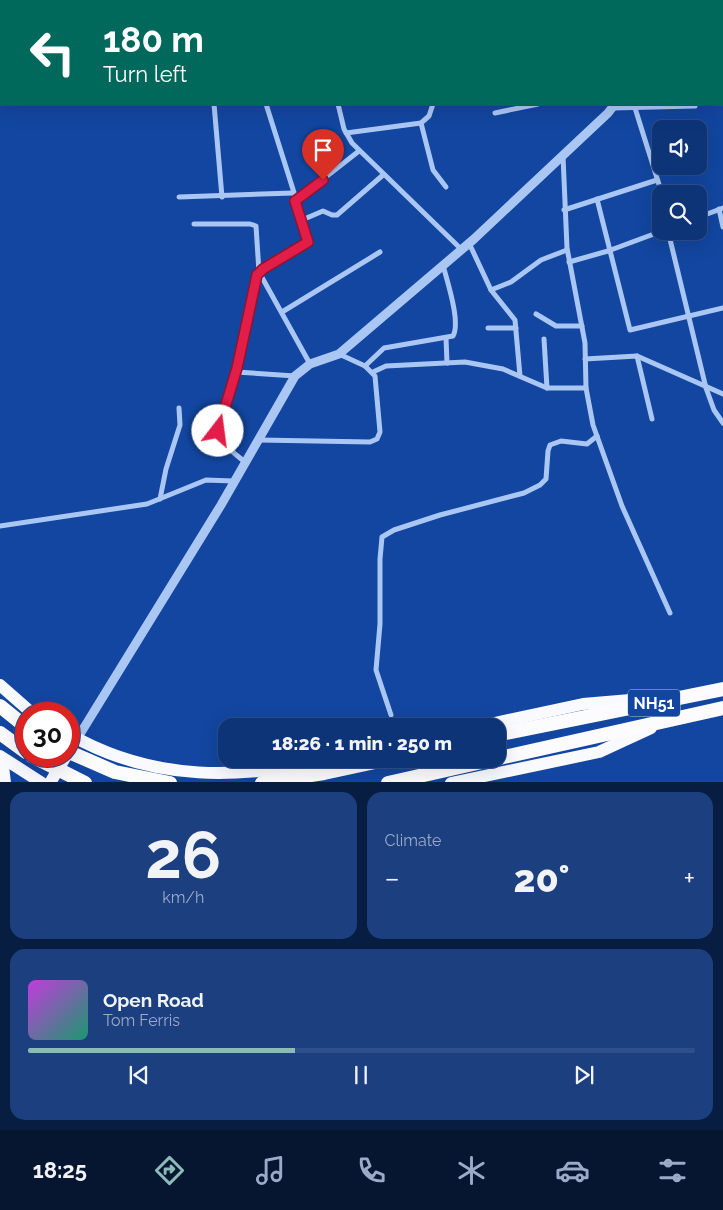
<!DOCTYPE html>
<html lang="en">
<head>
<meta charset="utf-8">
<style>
  :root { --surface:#0e3478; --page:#1c3f80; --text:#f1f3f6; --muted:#9baac6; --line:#2e4f8a; --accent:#8bbbb9 }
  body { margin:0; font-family:Raleway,sans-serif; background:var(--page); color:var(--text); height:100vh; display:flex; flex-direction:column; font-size:19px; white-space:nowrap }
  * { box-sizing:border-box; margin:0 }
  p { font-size:16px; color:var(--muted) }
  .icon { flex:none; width:28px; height:28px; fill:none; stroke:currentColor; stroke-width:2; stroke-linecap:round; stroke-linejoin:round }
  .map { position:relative; height:782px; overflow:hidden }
  .details { display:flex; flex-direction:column; gap:10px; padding:10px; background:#081d42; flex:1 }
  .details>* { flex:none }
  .top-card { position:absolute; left:0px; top:0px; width:724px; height:105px; box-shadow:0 5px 20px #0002,0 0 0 1px var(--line); background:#00695c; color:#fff; overflow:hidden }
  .buttons { position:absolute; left:652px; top:120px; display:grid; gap:10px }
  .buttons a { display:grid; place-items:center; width:55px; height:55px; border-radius:10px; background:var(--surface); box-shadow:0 5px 20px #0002,0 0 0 1px var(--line); font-size:25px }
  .speed { position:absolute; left:15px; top:702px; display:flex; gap:10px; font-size:25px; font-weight:700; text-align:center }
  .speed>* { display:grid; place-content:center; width:65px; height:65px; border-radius:50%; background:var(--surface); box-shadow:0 5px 20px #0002,0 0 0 1px var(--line); line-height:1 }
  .speed .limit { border:8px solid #d22; background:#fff; color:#111 }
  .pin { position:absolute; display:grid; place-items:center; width:42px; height:42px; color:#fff; margin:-51px -21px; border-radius:50% 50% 50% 0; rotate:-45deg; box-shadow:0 0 5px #0007 }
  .pin .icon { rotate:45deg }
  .me { position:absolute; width:55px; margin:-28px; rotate:15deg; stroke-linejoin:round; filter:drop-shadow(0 0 4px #0008) }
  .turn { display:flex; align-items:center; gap:18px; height:105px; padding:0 20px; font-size:22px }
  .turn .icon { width:65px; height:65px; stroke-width:2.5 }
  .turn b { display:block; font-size:35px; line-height:42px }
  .big { font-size:38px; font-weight:800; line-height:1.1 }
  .details .card { flex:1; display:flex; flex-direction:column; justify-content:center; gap:8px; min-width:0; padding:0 18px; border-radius:15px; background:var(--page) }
  .details .dial { align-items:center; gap:0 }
  .dial b { font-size:65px; line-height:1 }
  .song { display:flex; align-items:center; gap:15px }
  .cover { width:60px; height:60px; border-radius:8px; background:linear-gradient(135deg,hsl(290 70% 55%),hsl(160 70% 35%)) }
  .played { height:5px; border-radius:2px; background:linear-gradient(90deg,var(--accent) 40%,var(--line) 40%) }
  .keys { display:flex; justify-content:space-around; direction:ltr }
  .heat { display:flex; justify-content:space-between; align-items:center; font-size:28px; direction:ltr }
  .details .tiles { flex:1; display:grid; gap:10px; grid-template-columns:1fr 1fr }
  .card:last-child { grid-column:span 2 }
  .trip { position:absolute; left:218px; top:718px; width:288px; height:50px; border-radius:15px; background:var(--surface); box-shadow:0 5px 20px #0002,0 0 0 1px var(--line); font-weight:800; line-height:50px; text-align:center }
  .menu { display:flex; height:80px; justify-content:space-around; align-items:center; background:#061530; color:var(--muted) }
  .menu .icon { width:35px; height:35px }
  .menu .on { color:var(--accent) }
  .menu b { font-size:22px; color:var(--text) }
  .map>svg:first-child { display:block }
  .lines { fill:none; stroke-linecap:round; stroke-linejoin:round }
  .minor { stroke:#aac7f4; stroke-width:5 }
  .tertiary { stroke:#aac7f4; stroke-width:9 }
  .primary { stroke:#f8faff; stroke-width:12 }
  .trunk { stroke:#fcfcff; stroke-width:14 }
  .trunk-bridge { stroke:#fcfcff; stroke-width:14 }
  .route-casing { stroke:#92132f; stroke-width:12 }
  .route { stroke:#e11d48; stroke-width:9 }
  .labels { text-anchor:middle; stroke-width:5; stroke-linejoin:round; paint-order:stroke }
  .shield { fill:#1246a0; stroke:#b8c8e2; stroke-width:1 }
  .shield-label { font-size:16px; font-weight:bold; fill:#fff }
</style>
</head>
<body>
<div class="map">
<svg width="723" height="783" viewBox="0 0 723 783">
  <rect width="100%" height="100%" fill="#1246a0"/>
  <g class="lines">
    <g class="minor">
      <path d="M204 0V1"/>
      <path d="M252 0 259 1"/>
      <path d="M321 0V1"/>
      <path d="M439 0V1"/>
      <path d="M550 1V0"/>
      <path d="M585 1V0"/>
      <path d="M722 9H723"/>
      <path d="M214 104 222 197"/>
      <path d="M338 104 344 129 352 143 461 249"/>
      <path d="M613 108 695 106"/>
      <path d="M635 108 662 194"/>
      <path d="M495 113 538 104"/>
      <path d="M421 123 433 170 446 187"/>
      <path d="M346 133 421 123 429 116 433 104"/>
      <path d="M563 156 567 248 585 343 586 388 593 425 622 506 670 613"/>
      <path d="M179 197 293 193"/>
      <path d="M597 199 630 330 723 308"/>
      <path d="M295 201 359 151"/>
      <path d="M719 209 723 227"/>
      <path d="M564 210 657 180"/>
      <path d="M699 217 723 208"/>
      <path d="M302 220 323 211 332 215H337L383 175"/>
      <path d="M194 224H250L256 226 259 272 310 364"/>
      <path d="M668 231 706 388 714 410 723 423"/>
      <path d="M469 243 491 290 511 282 541 260 567 250"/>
      <path d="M569 262 608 251 662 231"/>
      <path d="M491 290 515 320 520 376"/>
      <path d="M282 312 380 252"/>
      <path d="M536 314 556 326H582"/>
      <path d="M488 328H516"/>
      <path d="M446 338 447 363"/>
      <path d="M544 339 547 388"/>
      <path d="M637 356 652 419"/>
      <path d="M585 359 637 356 723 394"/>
      <path d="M365 366 384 348 453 336C461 322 447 281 443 265"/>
      <path d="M236 372 295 376"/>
      <path d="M373 372 386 366 465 362 503 369 547 388H586"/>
      <path d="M259 440 370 442 377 439 380 432 375 376 365 366 339 354"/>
      <path d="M245 462C233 452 217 442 218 425L237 368 256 279 259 272 306 244 309 240 266 104"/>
      <path d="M160 499 166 469 180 425 179 408"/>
      <path d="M0 526 147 504 206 480 233 481"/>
      <path d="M391 715 376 670 380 624V559L382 537 394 530 440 515 524 493 540 485 546 479 548 451 550 445 561 441 587 444 597 436"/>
    </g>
    <g class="tertiary">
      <path d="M668 1 669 0"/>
      <path d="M77 739 221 505 295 376 310 364 339 354 474 239 608 113 615 104"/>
    </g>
    <g class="primary">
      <path d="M706 0 707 1"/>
      <path d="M722 17H723"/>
      <path d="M0 685 33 714"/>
      <path d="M481 726 583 704 654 698"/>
      <path d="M69 734C154 783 241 779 333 759"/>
      <path d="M0 756 42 783"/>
      <path d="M2 758 5 783"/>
      <path d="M50 783 66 756"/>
      <path d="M451 783 599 752 651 728"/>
    </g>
    <g class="trunk">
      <path d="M0 706 26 727"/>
      <path d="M0 733 26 752"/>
      <path d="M496 735 723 689"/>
      <path d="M262 783 324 773 389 759"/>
      <path d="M388 783 723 708"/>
    </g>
    <g class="trunk-bridge">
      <path d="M69 752 115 772 170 783"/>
      <path d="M32 756 85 783"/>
    </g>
  </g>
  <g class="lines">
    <defs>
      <path id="route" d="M218 431 237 368 257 275 263 269 308 242 295 201 323 180"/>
    </defs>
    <use href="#route" class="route-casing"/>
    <use href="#route" class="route"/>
  </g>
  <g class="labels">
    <rect class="shield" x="628" y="689.5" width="52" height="27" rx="4"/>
    <g class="shield-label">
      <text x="654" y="709">NH51</text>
    </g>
  </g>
</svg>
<div class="buttons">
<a><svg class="icon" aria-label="sound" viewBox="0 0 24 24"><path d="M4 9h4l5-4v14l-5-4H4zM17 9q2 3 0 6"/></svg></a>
<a><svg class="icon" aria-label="search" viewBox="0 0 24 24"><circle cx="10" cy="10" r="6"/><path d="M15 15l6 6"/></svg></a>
</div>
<div class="speed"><div class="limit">30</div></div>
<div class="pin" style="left:323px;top:180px;background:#d93025"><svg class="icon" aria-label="arrive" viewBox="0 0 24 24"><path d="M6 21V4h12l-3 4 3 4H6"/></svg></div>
<svg class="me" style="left:218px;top:431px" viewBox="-20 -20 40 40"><circle r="19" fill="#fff"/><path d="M0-13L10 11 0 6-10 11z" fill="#e11d48"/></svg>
<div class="trip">18:26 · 1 min · 250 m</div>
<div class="top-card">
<div class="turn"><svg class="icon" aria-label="left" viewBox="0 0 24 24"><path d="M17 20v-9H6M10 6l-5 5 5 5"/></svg><div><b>180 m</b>Turn left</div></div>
</div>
</div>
<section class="details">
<div class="tiles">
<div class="card dial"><b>26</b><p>km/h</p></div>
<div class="card"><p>Climate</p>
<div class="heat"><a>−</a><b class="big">20°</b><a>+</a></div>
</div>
<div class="card">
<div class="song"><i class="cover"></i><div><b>Open Road</b><p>Tom Ferris</p></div></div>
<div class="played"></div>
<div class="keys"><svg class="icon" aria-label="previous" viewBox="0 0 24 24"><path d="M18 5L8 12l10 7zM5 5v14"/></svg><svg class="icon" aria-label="pause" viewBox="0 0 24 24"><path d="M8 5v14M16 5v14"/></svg><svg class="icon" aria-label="next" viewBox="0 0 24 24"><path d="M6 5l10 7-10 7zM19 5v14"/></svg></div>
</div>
</div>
</section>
<nav class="menu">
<b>18:25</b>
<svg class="icon on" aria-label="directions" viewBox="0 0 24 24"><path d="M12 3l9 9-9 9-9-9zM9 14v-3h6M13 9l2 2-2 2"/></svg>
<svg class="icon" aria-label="music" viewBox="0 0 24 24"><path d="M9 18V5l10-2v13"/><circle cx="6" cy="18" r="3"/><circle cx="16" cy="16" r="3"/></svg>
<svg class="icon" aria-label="phone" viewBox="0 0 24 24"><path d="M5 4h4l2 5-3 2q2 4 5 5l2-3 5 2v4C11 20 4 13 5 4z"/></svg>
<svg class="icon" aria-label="climate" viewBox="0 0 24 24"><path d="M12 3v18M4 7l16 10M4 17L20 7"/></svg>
<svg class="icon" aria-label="car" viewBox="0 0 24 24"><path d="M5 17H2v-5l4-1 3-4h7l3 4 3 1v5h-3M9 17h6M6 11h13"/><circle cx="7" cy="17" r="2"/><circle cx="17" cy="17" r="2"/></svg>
<svg class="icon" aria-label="filters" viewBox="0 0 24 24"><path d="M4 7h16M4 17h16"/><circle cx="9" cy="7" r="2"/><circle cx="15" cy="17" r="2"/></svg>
</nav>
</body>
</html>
